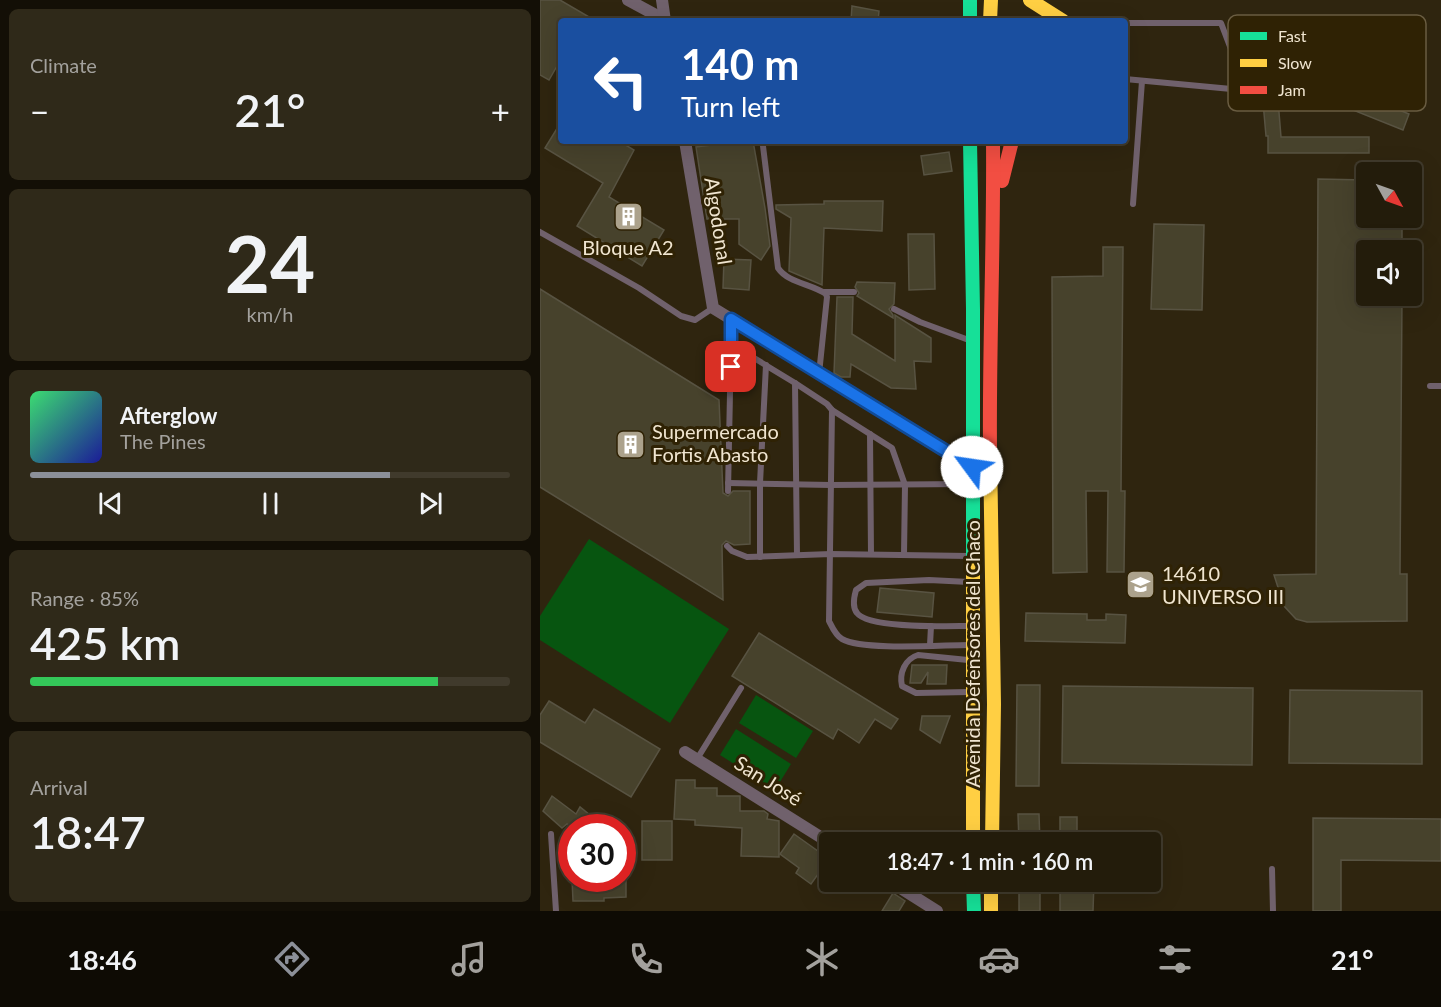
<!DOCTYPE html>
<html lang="en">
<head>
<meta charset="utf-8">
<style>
  :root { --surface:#231c0b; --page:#2f2919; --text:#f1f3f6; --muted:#a3a19d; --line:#403a2c; --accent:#8c9099 }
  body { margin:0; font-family:Lato,sans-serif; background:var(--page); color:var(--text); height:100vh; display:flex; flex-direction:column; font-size:22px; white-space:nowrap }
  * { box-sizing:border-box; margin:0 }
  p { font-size:20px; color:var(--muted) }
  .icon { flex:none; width:33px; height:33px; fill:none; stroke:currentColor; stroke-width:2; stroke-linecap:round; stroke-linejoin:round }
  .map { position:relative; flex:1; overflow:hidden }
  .panel { display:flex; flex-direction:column; gap:9px; padding:9px; background:#130f06; width:540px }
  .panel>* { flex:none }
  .guide { position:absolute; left:18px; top:18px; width:570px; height:126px; border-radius:6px; box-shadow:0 6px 24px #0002,0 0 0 2px var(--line); background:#1a4fa0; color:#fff; overflow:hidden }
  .needle { width:39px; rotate:130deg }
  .controls { position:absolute; left:816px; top:162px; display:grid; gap:12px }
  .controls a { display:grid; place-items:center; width:66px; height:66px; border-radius:6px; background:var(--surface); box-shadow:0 6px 24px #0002,0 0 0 2px var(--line); font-size:30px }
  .speed { position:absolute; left:18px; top:814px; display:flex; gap:12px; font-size:30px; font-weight:700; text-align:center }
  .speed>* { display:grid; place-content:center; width:78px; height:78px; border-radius:50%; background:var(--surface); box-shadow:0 6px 24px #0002,0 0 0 2px var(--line); line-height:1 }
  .speed .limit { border:9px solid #d22; background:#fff; color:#111 }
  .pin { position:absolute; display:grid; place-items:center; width:51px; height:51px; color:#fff; margin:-26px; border-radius:12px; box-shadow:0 3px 9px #0006 }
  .me { position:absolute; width:66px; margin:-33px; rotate:301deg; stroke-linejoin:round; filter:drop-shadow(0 0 4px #0008) }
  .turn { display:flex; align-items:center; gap:21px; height:126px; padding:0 24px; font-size:27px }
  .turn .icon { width:78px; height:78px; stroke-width:2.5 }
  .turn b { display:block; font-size:42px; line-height:51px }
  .big { font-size:45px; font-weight:600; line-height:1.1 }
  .panel .card { flex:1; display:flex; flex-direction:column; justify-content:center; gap:9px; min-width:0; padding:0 21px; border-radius:9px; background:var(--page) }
  .panel .dial { align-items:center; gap:0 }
  .dial b { font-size:78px; line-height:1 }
  .song { display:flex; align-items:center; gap:18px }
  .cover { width:72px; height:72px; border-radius:9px; background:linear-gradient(135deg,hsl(140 70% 55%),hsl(240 70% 35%)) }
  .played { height:6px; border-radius:3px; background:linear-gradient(90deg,var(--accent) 75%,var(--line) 75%) }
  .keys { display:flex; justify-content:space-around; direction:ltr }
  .heat { display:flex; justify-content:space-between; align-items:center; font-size:33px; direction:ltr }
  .charge { height:9px; border-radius:4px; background:linear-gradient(90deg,#34c759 85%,var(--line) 0) }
  .trip { position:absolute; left:279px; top:832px; width:342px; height:60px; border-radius:6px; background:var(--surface); box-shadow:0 6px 24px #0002,0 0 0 2px var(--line); font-weight:600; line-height:60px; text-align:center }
  .menu { display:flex; height:96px; justify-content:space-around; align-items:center; background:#0e0b04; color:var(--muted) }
  .menu .icon { width:42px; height:42px }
  .menu .on { color:var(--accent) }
  .menu b { font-size:27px; color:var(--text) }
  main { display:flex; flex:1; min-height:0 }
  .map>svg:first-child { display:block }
  .green { fill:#075510 }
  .building { fill:#47422c; stroke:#585342; stroke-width:1.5 }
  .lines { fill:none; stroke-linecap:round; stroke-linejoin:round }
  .lane { stroke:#70616c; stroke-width:6 }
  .street { stroke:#70616c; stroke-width:12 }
  .fast { stroke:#16e098; stroke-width:14 }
  .slow { stroke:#ffcf43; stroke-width:14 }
  .jam { stroke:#f24e42; stroke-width:14 }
  .route-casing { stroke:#114b97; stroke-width:15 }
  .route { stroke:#1a73e8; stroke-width:10 }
  .labels { text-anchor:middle; stroke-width:6; stroke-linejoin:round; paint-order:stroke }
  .street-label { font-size:20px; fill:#f0e5d0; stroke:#2f2204 }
  .poi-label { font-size:20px; fill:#f0e5d0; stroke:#2f2204; text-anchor:start }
  .key { fill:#2f2204; stroke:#695c41; stroke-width:1.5 }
  .key-label { font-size:16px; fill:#f0e5d0 }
</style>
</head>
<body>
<main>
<section class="panel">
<div class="card"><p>Climate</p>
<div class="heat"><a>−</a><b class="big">21°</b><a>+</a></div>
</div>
<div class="card dial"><b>24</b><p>km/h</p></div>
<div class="card">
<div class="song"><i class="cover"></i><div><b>Afterglow</b><p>The Pines</p></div></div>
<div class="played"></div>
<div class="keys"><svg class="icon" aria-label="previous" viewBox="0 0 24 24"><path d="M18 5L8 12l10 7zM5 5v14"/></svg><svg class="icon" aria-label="pause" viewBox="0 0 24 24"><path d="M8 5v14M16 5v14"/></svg><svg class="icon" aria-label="next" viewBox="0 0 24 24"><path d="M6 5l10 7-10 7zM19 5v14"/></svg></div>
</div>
<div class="card"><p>Range · 85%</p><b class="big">425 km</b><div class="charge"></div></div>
<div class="card"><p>Arrival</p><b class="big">18:47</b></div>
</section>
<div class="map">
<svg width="901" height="911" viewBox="0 0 901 911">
  <rect width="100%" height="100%" fill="#2f250f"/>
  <g class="green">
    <path d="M49 539 189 629 130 723 0 640V616Z"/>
    <path d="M216 695 273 731 256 758 199 723Z"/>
    <path d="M196 729 251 764 235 790 180 755Z"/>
  </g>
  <g class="building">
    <path d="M0 0H20L56 21H21V59L9 80 0 75Z"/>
    <path d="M312 6 339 11 338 21H311Z"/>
    <path d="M724 55 869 114 863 130 718 72Z"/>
    <path d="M738 100 741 137H829V153H728V136H726L723 102Z"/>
    <path d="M21 122V141H79L94 150 69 197 124 230 102 266 37 226 63 183 5 148Z"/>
    <path d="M203 141H213L225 208 230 246 221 260 199 244V219H167L156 147Z"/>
    <path d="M409 152 412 171 384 175 381 156Z"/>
    <path d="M778 179 826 180V218H862V250H826V296H862L860 574H867V621L767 622 756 619 744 606 734 575 776 574Z"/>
    <path d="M284 201H343L342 231 284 228 282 285 249 271 251 218 236 209V205L284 204Z"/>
    <path d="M614 224 664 225 662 310 611 309Z"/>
    <path d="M368 234H394L395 289 369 290Z"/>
    <path d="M563 247H583L581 491H585L584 572H567L568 491H546L547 572 513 573 512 277 563 276Z"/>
    <path d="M184 259 211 260 209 290 183 288Z"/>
    <path d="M317 282 355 283 354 304 349 309 353 315V318L317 296 319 293 315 287Z"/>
    <path d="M0 289 179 400 183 493 188 496 193 491H210V544L194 545 186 541 182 545 183 600 0 487Z"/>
    <path d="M297 297H313L312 334 355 361V315L391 338V362L374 361 376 389 351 388 311 364 310 377H301L294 373Z"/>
    <path d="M340 588 394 593 392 617 337 612Z"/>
    <path d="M486 613 547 614V620H566V614L586 615 585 643 485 641Z"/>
    <path d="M219 633 358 719 351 729 335 719 319 743 298 729 293 739 192 676Z"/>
    <path d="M372 665H407L406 684H387L388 672 381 683H370Z"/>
    <path d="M477 685H500L499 786H476Z"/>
    <path d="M523 686 713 688 712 765 522 763Z"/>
    <path d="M750 690 882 691V764L749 763Z"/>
    <path d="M9 701 45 723 54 709 120 749 91 797 0 742V715Z"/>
    <path d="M382 716H410L400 743 380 730Z"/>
    <path d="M136 780H155V788H177V796H200V811H224L228 814 227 819 239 821V857L201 856 202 828 155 825V820L134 819Z"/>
    <path d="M12 796 36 814 40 807 66 828H35L27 824 22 828 3 811Z"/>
    <path d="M478 814H499L500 843H479Z"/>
    <rect x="520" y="817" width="17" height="26"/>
    <path d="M773 818 901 819V861L801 860V911H773Z"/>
    <rect x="102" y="821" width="30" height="39"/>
    <path d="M254 834 289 859 271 884 256 873 259 868 240 854Z"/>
    <path d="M32 879H86V897L64 898V901H33Z"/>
    <rect x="479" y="882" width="21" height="29"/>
    <path d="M520 882H554L553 911H520Z"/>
    <path d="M353 893 365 901 359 911H342Z"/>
  </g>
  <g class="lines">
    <g class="lane">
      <path d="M585 23H681L702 78V90L585 79"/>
      <path d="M223 146 238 268C248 283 272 284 286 294L287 297 279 374"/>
      <path d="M593 204 602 81"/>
      <path d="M0 232 99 288 141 316 155 320 173 308"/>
      <path d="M284 292H314"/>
      <path d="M354 309 380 322 426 339"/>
      <path d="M191 321V344L255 383 287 404 292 410 289 621C292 627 296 636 302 639 324 651 401 645 429 645"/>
      <path d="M255 383 257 555"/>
      <path d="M890 386H901"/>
      <path d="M292 410 352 448 365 485 364 555"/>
      <path d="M330 434 331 554"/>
      <path d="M188 483 291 485 428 484"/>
      <path d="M188 491 191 344"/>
      <path d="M187 546 192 551 207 557 291 554 429 556"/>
      <path d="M220 557V483L226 365"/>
      <path d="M429 582 389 580 326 583 316 590C314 597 312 607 317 613 329 629 408 626 429 626"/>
      <path d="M390 645 391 626"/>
      <path d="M428 660 378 655C365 659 359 673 362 686L376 693 429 692"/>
      <path d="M157 759 201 688"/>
      <path d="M11 834 16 911"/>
      <path d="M732 869 733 911"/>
    </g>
    <g class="street">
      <path d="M88 0 125 20"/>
      <path d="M122 0 125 21"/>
      <path d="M145 141 173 308 432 467"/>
      <path d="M145 752 290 843"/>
      <path d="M351 882 397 911"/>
    </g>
    <g class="fast">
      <path d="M430 0V21"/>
      <path d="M430 141 433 309V560"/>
      <path d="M433 882 434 911"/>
    </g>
    <g class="slow">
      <path d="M490 0 523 21"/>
      <path d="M450 21 451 0"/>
      <path d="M450 450 454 704 452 843"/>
      <path d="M433 560V843"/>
      <path d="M451 882V911"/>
    </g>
    <g class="jam">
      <path d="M462 181 472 141"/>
      <path d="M450 450C449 347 454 244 453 141"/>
    </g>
  </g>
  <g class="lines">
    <defs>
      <path id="route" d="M191 367V319L432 467"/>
    </defs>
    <use href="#route" class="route-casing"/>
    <use href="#route" class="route"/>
  </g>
  <defs>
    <symbol id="building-square" viewBox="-11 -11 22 22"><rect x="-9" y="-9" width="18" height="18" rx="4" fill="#aca28c" stroke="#2f2204"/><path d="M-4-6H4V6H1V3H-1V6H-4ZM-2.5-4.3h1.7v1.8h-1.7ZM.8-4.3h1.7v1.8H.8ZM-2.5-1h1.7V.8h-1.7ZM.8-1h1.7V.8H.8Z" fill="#fff"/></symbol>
    <symbol id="school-square" viewBox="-11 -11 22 22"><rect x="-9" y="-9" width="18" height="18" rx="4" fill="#aca28c" stroke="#2f2204"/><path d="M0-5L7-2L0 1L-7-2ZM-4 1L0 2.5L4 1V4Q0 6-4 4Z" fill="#fff"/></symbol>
  </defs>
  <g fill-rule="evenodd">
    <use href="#building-square" x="72" y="200" width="33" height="33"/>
    <use href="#building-square" x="74" y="428" width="33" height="33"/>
    <use href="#school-square" x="584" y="568" width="33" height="33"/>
  </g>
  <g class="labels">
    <g class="street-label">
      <text transform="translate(178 221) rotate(81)" y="7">Algodonal</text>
      <text transform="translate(433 654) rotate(-90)" y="7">Avenida Defensores del Chaco</text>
      <text transform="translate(228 781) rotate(32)" y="7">San José</text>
    </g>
    <g class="poi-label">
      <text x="88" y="255" text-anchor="middle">Bloque A2</text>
      <text x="112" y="439">Supermercado<tspan x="112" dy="23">Fortis Abasto</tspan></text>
      <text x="622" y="581">14610<tspan x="622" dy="23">UNIVERSO III</tspan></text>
    </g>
  </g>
  <rect x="688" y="15" width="198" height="96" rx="9" class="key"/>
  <rect x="700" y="32" width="27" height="8" fill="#16e098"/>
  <rect x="700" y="59" width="27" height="8" fill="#ffcf43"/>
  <rect x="700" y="86" width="27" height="8" fill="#f24e42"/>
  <g class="key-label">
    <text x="738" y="42">Fast</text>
    <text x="738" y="69">Slow</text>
    <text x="738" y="96">Jam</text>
  </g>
</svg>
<div class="controls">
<a><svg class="needle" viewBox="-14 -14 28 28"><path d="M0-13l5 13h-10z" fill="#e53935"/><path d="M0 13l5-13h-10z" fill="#a3a19d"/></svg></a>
<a><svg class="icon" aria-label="sound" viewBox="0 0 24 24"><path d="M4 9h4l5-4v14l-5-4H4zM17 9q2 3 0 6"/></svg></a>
</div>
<div class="speed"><div class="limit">30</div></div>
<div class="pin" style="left:191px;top:367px;background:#d93025"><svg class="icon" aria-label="arrive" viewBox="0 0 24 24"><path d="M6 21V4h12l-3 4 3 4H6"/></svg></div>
<svg class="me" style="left:432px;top:467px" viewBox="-20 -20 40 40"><circle r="19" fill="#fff"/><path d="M0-13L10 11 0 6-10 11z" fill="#1a73e8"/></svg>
<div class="trip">18:47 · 1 min · 160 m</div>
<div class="guide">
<div class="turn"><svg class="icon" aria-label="left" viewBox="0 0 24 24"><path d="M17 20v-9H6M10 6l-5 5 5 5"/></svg><div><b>140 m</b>Turn left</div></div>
</div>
</div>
</main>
<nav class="menu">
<b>18:46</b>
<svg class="icon on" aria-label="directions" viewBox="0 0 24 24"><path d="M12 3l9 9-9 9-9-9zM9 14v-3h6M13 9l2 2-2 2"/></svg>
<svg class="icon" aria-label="music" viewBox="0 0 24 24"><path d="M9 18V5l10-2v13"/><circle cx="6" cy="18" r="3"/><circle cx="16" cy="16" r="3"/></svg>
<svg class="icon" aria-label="phone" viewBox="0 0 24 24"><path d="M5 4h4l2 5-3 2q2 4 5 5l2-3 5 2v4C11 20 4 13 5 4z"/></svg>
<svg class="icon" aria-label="climate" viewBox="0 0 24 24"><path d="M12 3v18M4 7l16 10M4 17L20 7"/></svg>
<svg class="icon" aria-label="car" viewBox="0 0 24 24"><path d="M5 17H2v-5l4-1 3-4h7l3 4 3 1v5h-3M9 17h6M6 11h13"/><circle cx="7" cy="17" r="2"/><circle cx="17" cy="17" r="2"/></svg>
<svg class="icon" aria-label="filters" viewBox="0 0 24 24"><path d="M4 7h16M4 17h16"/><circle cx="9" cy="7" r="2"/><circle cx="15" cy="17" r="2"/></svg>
<b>21°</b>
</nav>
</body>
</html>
